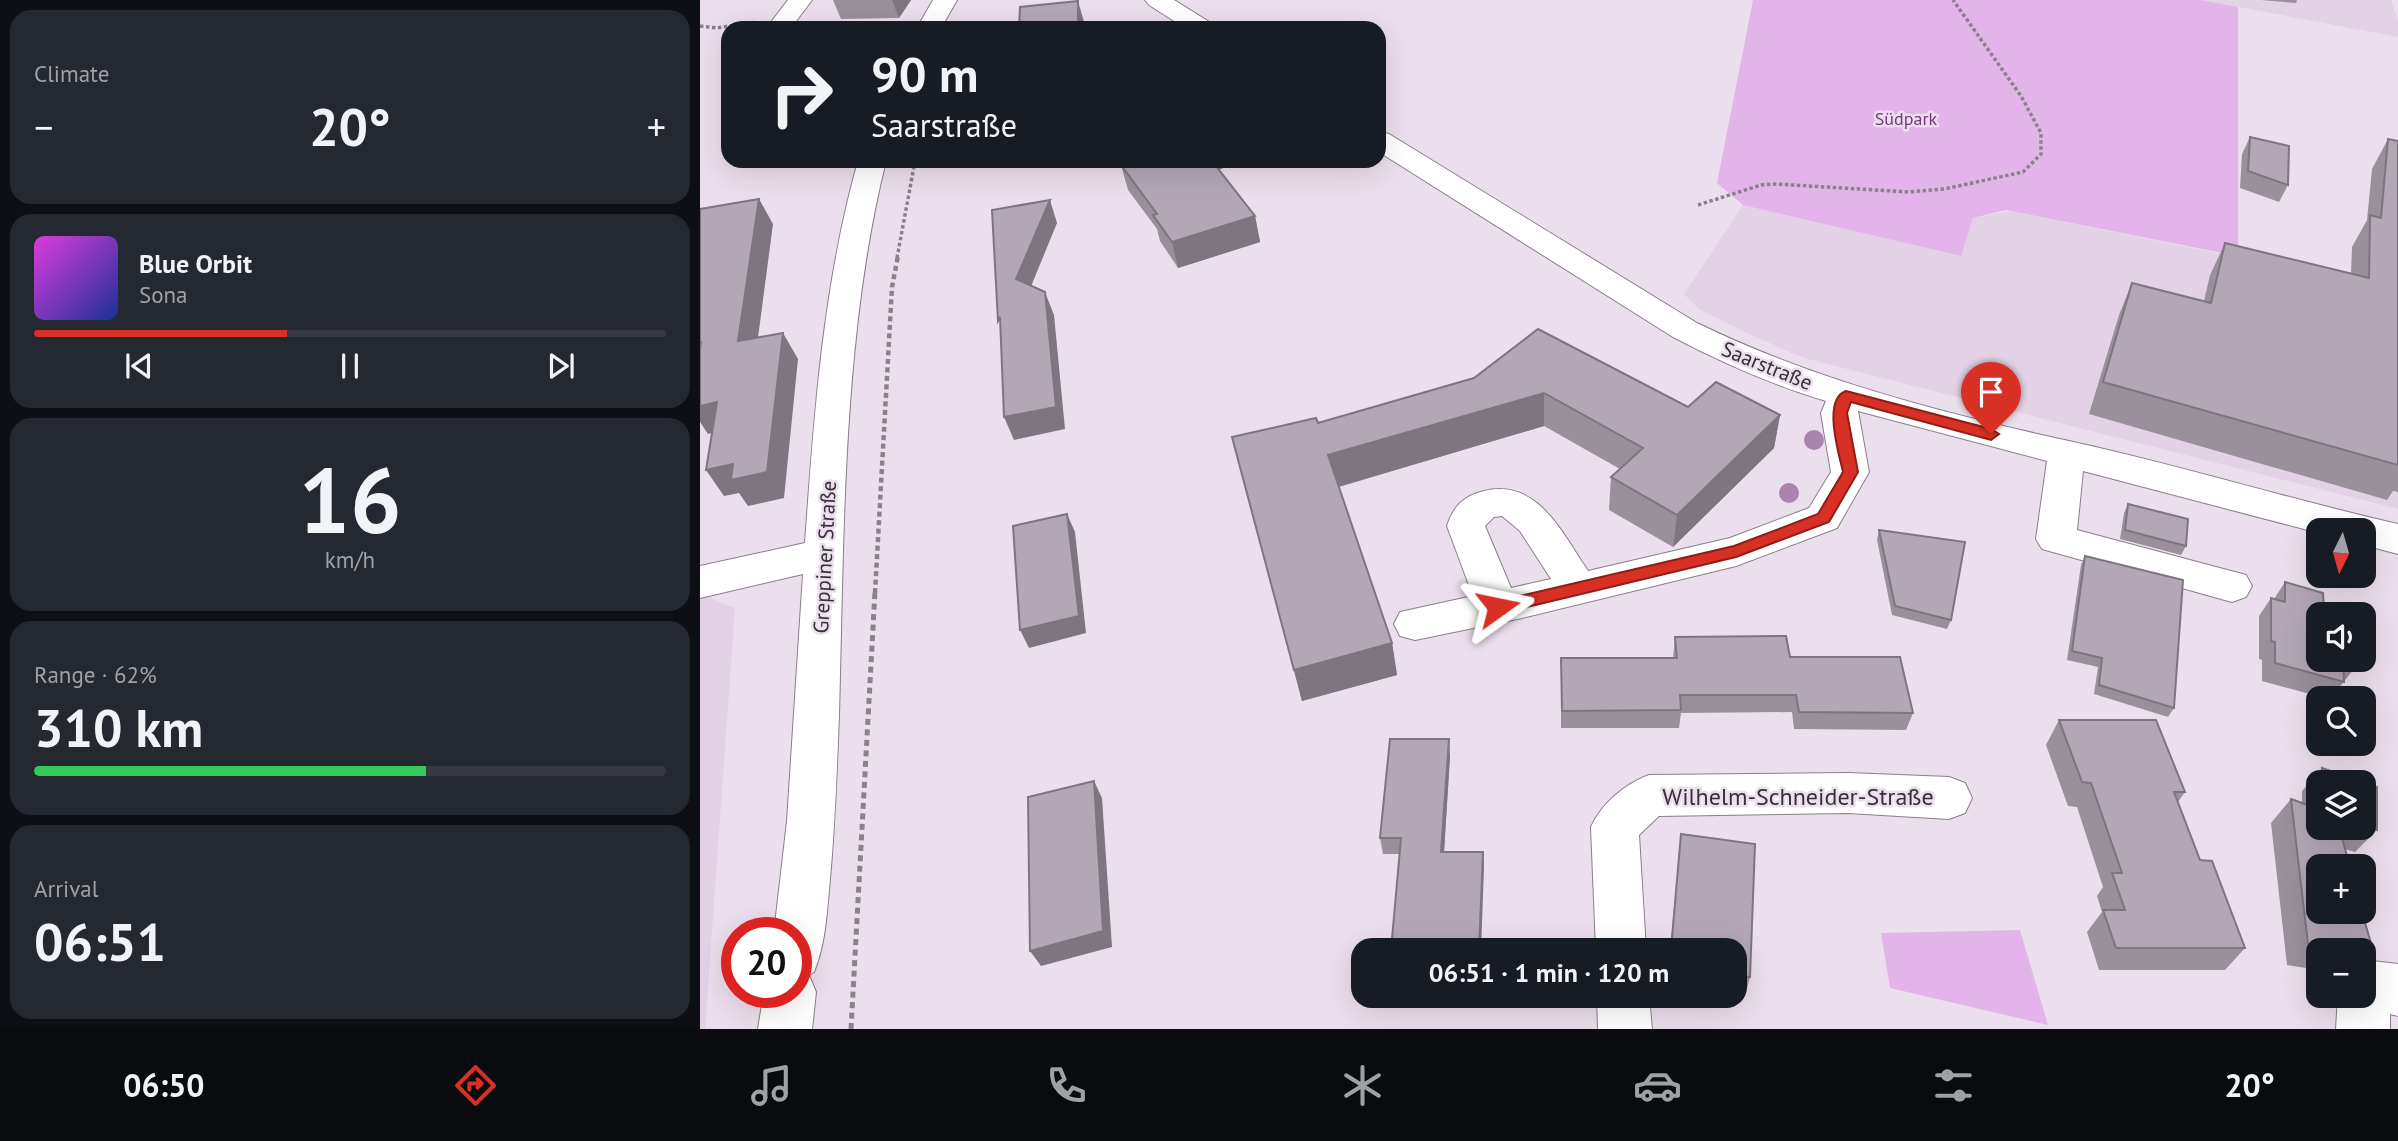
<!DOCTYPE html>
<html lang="en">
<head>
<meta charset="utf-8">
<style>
  :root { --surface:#171b24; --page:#242831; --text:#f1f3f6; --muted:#9ea1a6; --line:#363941; --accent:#d93025 }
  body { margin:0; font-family:"PT Sans",sans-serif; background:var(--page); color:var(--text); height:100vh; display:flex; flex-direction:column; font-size:26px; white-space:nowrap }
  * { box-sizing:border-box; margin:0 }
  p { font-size:23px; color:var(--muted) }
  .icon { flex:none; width:38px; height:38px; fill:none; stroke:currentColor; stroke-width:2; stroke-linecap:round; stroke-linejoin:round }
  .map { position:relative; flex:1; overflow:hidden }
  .drawer { display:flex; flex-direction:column; gap:10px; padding:10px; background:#0d0f14; width:700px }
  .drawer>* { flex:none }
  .guide { position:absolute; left:21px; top:21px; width:665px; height:147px; border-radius:21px; box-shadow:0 7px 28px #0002; background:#171b24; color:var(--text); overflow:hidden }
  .needle { width:46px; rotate:185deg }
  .buttons { position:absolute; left:1606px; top:518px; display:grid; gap:14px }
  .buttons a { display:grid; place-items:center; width:70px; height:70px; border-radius:14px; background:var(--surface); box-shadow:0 7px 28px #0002; font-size:35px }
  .speed { position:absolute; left:21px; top:917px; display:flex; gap:14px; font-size:35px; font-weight:700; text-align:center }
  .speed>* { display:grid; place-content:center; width:91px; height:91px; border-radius:50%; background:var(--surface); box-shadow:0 7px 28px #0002; line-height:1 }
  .speed .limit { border:10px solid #d22; background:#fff; color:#111 }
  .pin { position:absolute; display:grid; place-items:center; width:60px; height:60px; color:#fff; margin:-72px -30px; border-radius:50% 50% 50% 0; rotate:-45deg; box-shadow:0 0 7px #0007 }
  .pin .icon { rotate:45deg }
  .me { position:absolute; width:77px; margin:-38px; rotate:78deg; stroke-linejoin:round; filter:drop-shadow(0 0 5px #0008) }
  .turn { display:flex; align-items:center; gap:24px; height:147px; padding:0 35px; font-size:32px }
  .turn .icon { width:91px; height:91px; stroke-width:2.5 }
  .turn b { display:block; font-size:49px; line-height:60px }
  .big { font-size:52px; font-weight:600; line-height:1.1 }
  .drawer .widget { flex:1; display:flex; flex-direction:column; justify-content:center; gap:10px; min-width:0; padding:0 24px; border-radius:21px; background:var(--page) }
  .drawer .dial { align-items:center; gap:0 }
  .dial b { font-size:91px; line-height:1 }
  .song { display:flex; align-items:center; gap:21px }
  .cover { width:84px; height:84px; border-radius:10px; background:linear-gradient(135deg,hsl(300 70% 55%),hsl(230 70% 35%)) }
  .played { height:7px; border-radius:4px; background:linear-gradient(90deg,var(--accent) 40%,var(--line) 40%) }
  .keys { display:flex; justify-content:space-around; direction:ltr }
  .heat { display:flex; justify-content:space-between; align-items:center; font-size:38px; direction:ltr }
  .charge { height:10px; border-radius:5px; background:linear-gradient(90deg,#34c759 62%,var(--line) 0) }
  .trip { position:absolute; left:651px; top:938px; width:396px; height:70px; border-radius:21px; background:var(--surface); box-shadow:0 7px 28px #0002; font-weight:600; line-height:70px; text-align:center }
  .menu { display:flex; height:112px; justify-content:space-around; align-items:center; background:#090b0e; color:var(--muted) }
  .menu .icon { width:49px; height:49px }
  .menu .selected { color:var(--accent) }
  .menu b { font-size:32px; color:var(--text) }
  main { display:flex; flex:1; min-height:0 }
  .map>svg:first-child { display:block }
  .built { fill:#e3d1e5 }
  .green { fill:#e3b4e9 }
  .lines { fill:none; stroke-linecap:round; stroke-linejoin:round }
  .minor-casing { stroke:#8a7e8b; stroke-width:2 }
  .path-far2 { stroke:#8a828b; stroke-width:3.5; stroke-dasharray:3.5 2.5; stroke-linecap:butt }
  .path-far1 { stroke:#8a828b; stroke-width:4.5; stroke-dasharray:5 3.5; stroke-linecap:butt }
  .path { stroke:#8a828b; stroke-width:5; stroke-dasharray:6 4.5; stroke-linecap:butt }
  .minor { fill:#fff; fill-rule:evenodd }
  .tree { fill:#ab83af }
  .wall { fill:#9a909c; fill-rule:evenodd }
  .shaded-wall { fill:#7d757f }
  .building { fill:#b3a7b5; stroke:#7d757f; stroke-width:2 }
  .route { fill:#d93025; stroke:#8d1f18; stroke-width:2 }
  .labels { text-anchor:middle; stroke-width:5; stroke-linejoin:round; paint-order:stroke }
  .far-park-label { font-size:18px; fill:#75387c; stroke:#ecdfed }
  .street-label { font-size:21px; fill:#353136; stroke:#ecdfed }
  .near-street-label { font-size:24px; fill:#353136; stroke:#ecdfed }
</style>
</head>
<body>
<main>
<section class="drawer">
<div class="widget"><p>Climate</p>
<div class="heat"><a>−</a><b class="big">20°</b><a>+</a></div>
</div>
<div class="widget">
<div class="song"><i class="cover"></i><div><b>Blue Orbit</b><p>Sona</p></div></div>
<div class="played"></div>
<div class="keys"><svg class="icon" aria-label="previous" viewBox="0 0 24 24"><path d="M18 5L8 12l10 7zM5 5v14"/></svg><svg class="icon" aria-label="pause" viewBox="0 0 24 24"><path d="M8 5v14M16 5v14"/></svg><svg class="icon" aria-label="next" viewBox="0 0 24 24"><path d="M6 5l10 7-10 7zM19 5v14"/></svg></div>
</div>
<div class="widget dial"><b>16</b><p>km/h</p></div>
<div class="widget"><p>Range · 62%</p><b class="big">310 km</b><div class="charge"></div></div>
<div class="widget"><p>Arrival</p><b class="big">06:51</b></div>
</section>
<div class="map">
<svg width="1698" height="1029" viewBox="0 0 1698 1029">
  <rect width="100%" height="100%" fill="#ecdfed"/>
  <g class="built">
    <path d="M1501 0H1691L1698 21V37Z"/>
    <path d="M1043 205 1261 256 1273 218 1310 211 1546 259 1698 296V509L1104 358 1051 335 999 309 984 294Z"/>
    <path d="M0 594 35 608 5 1029H0Z"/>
  </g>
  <g class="green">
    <path d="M1053 0H1501L1538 7V256L1306 210 1273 218 1261 256 1043 205 1017 183Z"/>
    <path d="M1320 930 1348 1025 1190 988 1181 933Z"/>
  </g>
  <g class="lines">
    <defs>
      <g id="minor">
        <path d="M88 0H112L91 28H69L68 26Z"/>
        <path d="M233 0H257L241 28H217Z"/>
        <path d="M445 0H474L511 23 514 28H485L449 5Z"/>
        <path d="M679 132 689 134 997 323C1114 380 1242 413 1369 441 1479 465 1588 499 1698 524V554L1664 545V530H1619V533L1383 471 1377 530 1546 575 1552 586 1546 597 1532 602 1342 549 1336 539 1347 461 1158 411 1169 472 1137 528 1036 566 822 618 715 640 700 636 694 624 700 612 773 596 747 526C753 507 763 496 784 491 838 478 862 533 888 571L1030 538 1109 508 1131 472 1121 413 1126 401C1073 385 1023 363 973 337L679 152ZM802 516 820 531 851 579 811 588 785 526 794 517Z"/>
        <path d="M158 161H186C142 336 144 535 139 715 137 770 135 824 130 879 127 910 126 943 114 972L109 975 116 992 112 1029H58L64 992H96V933H74L87 821 103 574 0 598V566L105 543C114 415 123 285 158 161Z"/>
        <path d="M1148 773 1249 777 1265 783 1272 798 1265 813 1249 819 1148 813 959 816 939 835 946 950H896L891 827C902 803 925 784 949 775Z"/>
        <path d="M1664 960 1698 964V1016L1690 1014V1029H1636L1638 996H1664Z"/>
        <path d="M897 996H949L952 1029H898Z"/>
      </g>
    </defs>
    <use href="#minor" class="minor-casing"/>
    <g class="path-far2">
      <path d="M0 26 17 28 54 22"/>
      <path d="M998 205 1061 185 1076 184 1209 192 1244 189 1323 172 1341 154V133L1321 96 1253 0"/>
      <path d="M197 258 215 161"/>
    </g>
    <path class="path-far1" d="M175 593 192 287 198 256"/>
    <path class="path" d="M151 1029 175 591"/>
    <use href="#minor" class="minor"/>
  </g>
  <g class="tree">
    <circle cx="1114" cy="440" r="10"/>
    <circle cx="1089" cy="493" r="10"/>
  </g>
  <g class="wall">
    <path d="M133 0H211L199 18 141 19Z"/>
    <path d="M1561 0H1597L1596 3Z"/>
    <path d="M1550 137 1588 185 1579 202 1540 188 1542 154Z"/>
    <path d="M1688 139 1698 141V492L1693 491 1687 500 1389 414 1419 315 1432 283 1504 301 1510 275 1525 243 1651 273 1652 247 1667 220 1672 169Z"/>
    <path d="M423 161H539L519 170 555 216 560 242 478 268 460 241 457 229 428 190 421 165Z"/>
    <path d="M774 378 988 407 1080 415 1074 448 973 547 909 510 911 477 920 469 844 426 639 487 692 643 697 675 602 701 532 437 618 423Z"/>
    <path d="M1428 504 1486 546 1481 555 1420 539 1424 513Z"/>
    <path d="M1179 530 1251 620 1247 629 1192 615 1177 540Z"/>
    <path d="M1385 556 1474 708 1468 717 1394 694 1398 667 1367 660 1381 565Z"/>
    <path d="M1585 582 1624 612 1657 660V665L1631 698H1624L1562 681V660L1559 659V616L1571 598 1574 599Z"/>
    <path d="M975 637 1090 657 1213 713 1206 730 1094 729 1092 712 981 713 979 728H861V658H973Z"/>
    <path d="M1359 720 1485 792 1478 802 1500 860 1545 948 1525 970H1399L1387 932 1402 912 1397 896 1403 887 1377 807 1368 806 1346 745Z"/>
    <path d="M750 756 744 852H783L784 868 700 854H683L680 838Z"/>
    <path d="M1622 768 1677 787V830L1655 852 1645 849 1650 866H1619V912H1662L1674 954 1664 963V950H1619V970L1587 965 1571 823 1591 799 1602 803V791ZM1619 782H1664V828H1619Z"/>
    <path d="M981 834 1050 977 1046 992 1034 990V950H970L979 851Z"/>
  </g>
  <g class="shaded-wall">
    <path d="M192 0H211L199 18Z"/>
    <path d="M378 1 384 22V28H378Z"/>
    <path d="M506 161H539L508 174Z"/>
    <path d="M59 199 73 224 54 368 38 341Z"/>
    <path d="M350 200 357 223 325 301 316 279Z"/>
    <path d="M555 216 560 242 478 268 472 242Z"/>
    <path d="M345 292 354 315 365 429 314 440 304 417Z"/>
    <path d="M83 333 98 359 84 498 48 506 39 493 24 496 6 470 33 464Z"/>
    <path d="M844 393V426L634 488 628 455Z"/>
    <path d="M17 402 34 428 8 434 0 422V406Z"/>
    <path d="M1080 415 1074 448 973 547 977 515Z"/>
    <path d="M367 514 375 532 386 633 329 648 320 630Z"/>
    <path d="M692 643 697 675 602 701 594 670Z"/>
    <path d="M749 739 750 756 743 868 741 852Z"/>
    <path d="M394 781 402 798 412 947 341 966 330 951Z"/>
    <path d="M783 852 784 868 781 950H779Z"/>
  </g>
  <g class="building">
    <path d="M378 1V28H319L320 7Z"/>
    <path d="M1550 137 1589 146 1588 185 1548 171Z"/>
    <path d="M1688 139 1698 141V465L1403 382 1432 283 1511 303 1525 243 1669 278 1670 215 1681 218Z"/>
    <path d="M423 161H512L555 216 472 242 453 215 457 214 421 165Z"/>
    <path d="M59 199 38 341 83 333 67 472 31 480 33 464 6 470 17 402 0 406V350L1 342H0V209Z"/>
    <path d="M350 200 316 279 345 292 356 407 304 417 300 317 298 321 292 210Z"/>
    <path d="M838 329 988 407 1016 382 1080 415 977 515 911 477 943 448 844 393 628 455 692 643 594 670 532 437 616 418 618 423 774 378Z"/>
    <path d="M1428 504 1488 519 1486 546 1425 530Z"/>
    <path d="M367 514 379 616 320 630 313 526Z"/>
    <path d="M1179 530 1265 542 1251 620 1195 606Z"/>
    <path d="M1385 556 1483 580 1474 708 1399 685 1402 658 1372 651Z"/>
    <path d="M1585 582 1623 593 1624 612 1631 614H1619V660H1657V665L1643 661 1644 682 1575 663V642L1571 641V598L1585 602Z"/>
    <path d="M1086 636 1090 657H1200L1213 713 1099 712 1096 695H980L981 710 862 711 861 658H977L975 637Z"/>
    <path d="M1359 720H1456L1485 792H1474L1500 860 1512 861 1545 948H1416L1403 910H1425L1412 873H1422L1391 783 1382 782Z"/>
    <path d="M690 739H749L741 852H783L779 950H691L701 838H680Z"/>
    <path d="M1622 768 1677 787V830L1664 825V782H1622Z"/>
    <path d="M394 781 403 931 330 951 328 797Z"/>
    <path d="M1591 799 1619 809V828H1639L1650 866H1619V912H1662L1674 954 1664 953V950H1647L1608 944Z"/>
    <path d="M981 834 1055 844 1050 977 1034 975V950H971Z"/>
  </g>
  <path class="route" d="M1146 391 1291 429 1299 434 1291 440 1151 402 1147 413 1158 472 1129 522 1036 557 798 614 792 612 789 607 792 603 798 601 1034 546 1118 514 1143 472C1139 454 1122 399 1146 391Z"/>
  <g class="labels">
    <g class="far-park-label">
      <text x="1206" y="125">Südpark</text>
    </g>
    <g class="street-label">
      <text transform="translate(1067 366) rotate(22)" y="7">Saarstraße</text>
      <text transform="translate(125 557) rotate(-87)" y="7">Greppiner Straße</text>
    </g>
    <g class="near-street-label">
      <text x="1098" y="805">Wilhelm-Schneider-Straße</text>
    </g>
  </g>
</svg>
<div class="buttons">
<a><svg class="needle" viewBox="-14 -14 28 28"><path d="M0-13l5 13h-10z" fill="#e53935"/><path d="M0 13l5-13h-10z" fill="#9ea1a6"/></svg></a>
<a><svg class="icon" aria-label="sound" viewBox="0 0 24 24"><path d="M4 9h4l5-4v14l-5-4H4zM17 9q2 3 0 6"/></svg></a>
<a><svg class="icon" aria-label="search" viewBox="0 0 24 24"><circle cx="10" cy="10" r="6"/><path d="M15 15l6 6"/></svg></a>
<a><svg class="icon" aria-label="layers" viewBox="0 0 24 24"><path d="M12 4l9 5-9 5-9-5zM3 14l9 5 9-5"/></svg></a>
<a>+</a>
<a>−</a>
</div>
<div class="speed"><div class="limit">20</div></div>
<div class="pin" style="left:1291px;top:434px;background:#d93025"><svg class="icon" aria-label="arrive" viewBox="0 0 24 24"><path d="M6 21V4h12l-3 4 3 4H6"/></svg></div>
<svg class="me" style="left:798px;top:607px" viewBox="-20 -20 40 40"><path d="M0-17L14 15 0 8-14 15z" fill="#d93025" stroke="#fff" stroke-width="4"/></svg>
<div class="trip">06:51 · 1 min · 120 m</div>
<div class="guide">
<div class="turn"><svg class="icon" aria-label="right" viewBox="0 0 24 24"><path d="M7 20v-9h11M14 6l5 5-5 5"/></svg><div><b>90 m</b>Saarstraße</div></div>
</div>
</div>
</main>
<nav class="menu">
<b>06:50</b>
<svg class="icon selected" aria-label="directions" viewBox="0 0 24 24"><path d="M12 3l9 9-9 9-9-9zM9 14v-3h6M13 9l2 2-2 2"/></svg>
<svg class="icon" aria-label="music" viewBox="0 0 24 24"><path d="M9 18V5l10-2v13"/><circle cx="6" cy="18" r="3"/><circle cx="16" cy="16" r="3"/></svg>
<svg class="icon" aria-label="phone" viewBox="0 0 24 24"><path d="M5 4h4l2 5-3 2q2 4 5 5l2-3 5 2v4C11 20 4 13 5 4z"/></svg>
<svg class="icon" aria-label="climate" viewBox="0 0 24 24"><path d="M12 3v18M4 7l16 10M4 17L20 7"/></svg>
<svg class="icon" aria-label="car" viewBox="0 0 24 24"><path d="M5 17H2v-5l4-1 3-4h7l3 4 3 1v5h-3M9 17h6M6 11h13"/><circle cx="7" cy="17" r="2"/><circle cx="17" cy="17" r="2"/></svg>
<svg class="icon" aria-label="filters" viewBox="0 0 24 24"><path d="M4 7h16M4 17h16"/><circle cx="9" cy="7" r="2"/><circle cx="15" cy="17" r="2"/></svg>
<b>20°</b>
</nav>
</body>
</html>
